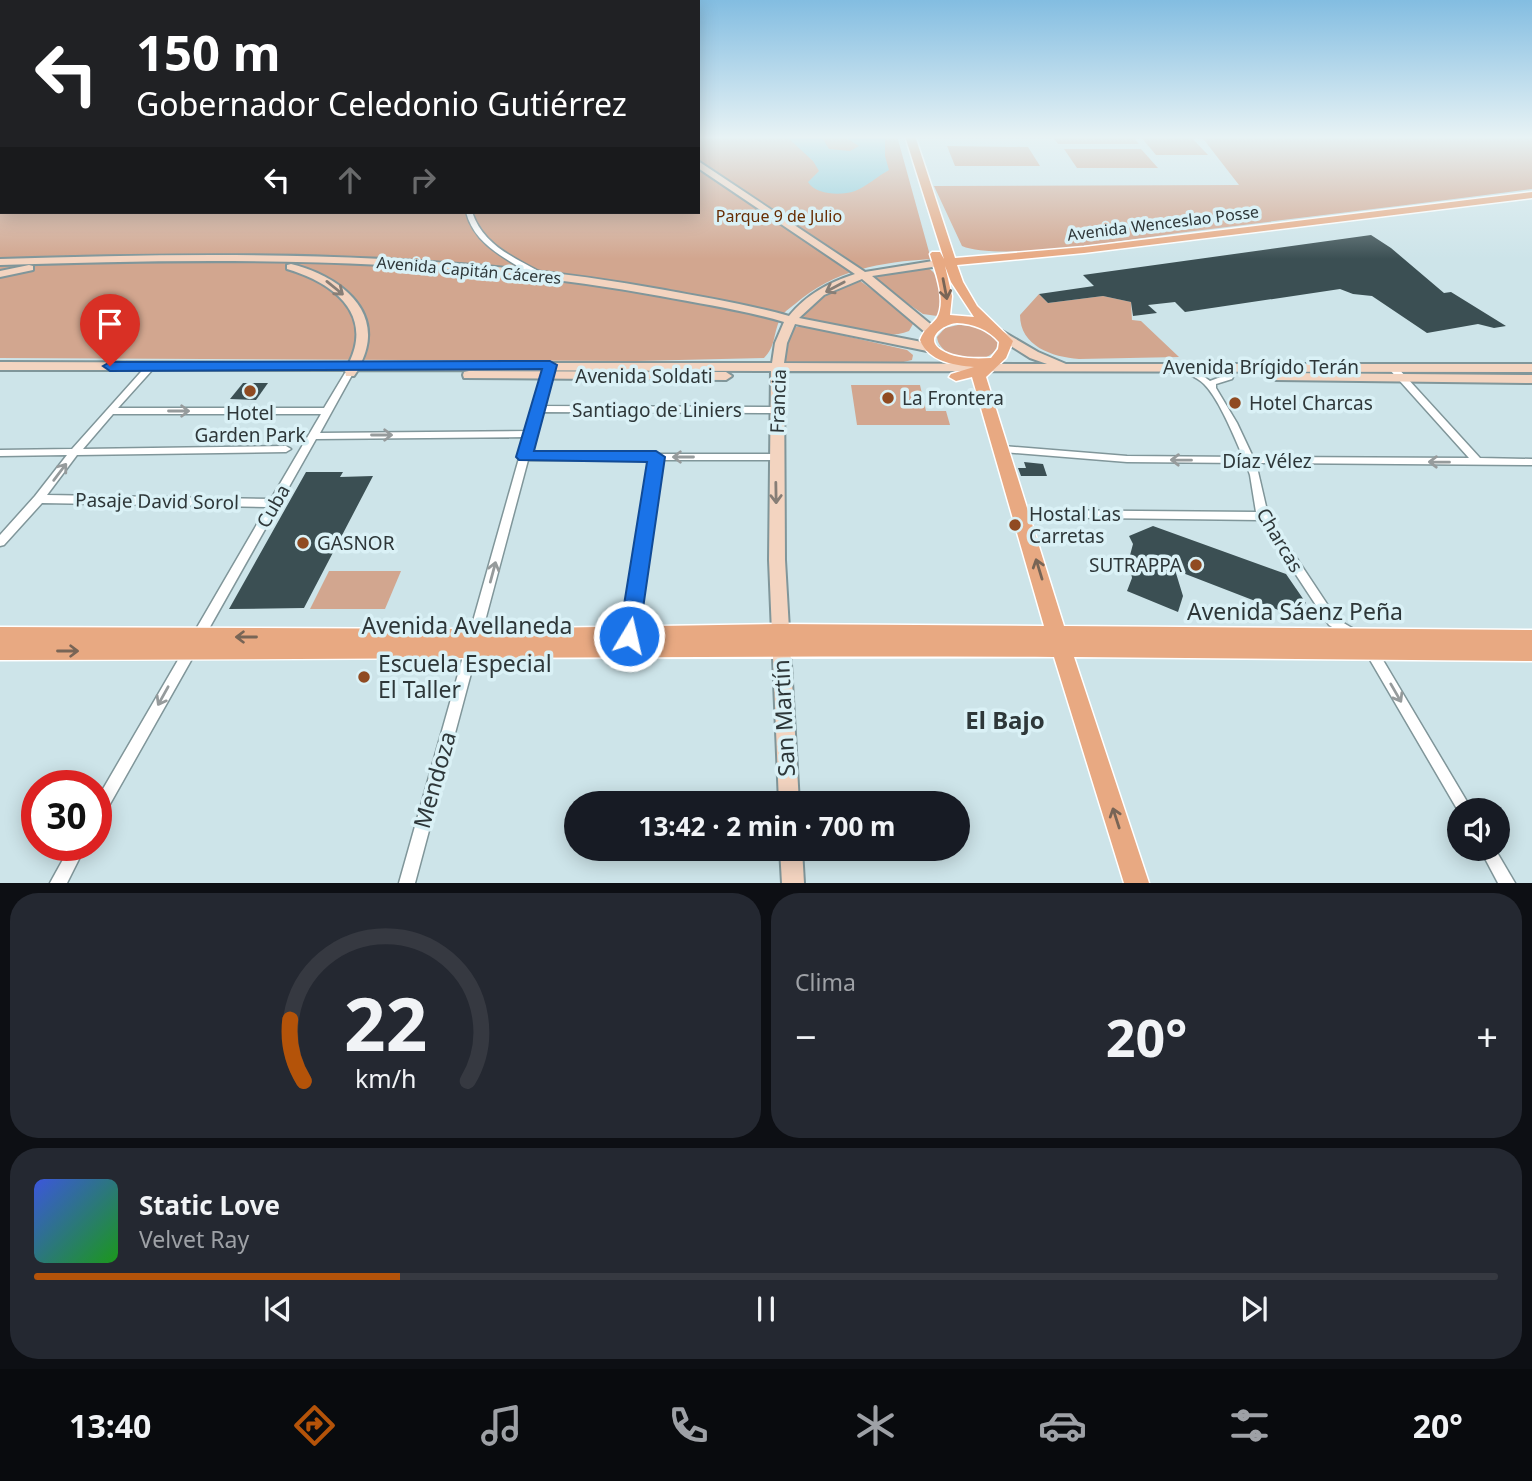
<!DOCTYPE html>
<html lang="es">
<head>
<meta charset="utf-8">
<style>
  :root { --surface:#171b24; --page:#242831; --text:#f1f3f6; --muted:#9ea1a6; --line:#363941; --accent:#b45309 }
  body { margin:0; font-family:"Noto Sans",sans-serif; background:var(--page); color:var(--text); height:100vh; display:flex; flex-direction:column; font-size:26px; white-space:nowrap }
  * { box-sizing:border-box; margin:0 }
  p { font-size:23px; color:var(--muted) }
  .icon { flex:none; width:38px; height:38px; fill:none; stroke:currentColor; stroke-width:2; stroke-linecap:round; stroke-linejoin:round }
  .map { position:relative; height:883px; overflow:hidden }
  .drawer { display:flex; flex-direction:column; gap:10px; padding:10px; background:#0d0f14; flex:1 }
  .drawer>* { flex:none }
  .guide { position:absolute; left:0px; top:0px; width:700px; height:214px; box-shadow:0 4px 18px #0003; background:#202124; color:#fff; overflow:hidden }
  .fabs { position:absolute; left:1447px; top:798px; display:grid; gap:14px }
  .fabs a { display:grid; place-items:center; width:63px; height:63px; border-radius:50%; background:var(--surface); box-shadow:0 4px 18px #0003; font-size:35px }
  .speed { position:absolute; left:21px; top:770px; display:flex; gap:14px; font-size:35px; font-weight:700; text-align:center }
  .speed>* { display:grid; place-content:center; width:91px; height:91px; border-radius:50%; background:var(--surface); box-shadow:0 4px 18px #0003; line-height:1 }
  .speed .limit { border:10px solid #d22; background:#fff; color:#111 }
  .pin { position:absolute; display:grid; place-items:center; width:60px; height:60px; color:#fff; margin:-72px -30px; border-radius:50% 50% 50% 0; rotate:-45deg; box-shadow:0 0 7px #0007 }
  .pin .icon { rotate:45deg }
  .me { position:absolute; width:77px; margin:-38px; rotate:9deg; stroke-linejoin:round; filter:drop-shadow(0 0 5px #0008) }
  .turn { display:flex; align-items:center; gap:24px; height:147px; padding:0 21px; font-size:32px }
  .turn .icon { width:91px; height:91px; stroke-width:2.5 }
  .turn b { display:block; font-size:49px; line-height:60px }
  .lanes { display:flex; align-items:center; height:66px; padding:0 21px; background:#0003; justify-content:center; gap:35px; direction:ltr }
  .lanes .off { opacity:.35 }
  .big { font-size:52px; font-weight:700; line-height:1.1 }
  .drawer .tile { flex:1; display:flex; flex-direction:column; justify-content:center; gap:10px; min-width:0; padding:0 24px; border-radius:28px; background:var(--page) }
  .drawer .dial { align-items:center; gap:0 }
  .dial svg { height:182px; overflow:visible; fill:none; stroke:var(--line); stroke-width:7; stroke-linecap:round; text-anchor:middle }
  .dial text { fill:var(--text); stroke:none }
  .song { display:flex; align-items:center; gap:21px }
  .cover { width:84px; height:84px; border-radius:10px; background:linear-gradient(135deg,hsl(230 70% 55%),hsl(120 70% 35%)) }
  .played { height:7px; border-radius:4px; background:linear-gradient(90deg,var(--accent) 25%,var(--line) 25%) }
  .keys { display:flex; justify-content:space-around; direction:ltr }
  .heat { display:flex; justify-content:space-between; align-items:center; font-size:38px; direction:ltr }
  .drawer .tiles { flex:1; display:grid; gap:10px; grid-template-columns:1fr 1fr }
  .tile:last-child { grid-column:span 2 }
  .trip { position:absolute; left:564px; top:791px; width:406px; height:70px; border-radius:35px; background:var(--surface); box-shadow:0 4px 18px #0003; font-weight:700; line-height:70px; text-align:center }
  .tab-bar { display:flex; height:112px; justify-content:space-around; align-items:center; background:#090b0e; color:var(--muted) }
  .tab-bar .icon { width:49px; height:49px }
  .tab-bar .current { color:var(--accent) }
  .tab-bar b { font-size:32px; color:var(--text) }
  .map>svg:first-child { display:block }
  .green { fill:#d2a68f }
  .water { fill:#8bcad7 }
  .building { fill:#3b4f53 }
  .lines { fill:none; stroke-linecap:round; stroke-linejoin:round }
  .street-casing { stroke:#80969a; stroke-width:3 }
  .secondary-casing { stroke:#80969a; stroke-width:4 }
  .primary-casing { stroke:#fff; stroke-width:3 }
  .street { fill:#fff; fill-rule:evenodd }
  .secondary { fill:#f3d4c0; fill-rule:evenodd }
  .primary { fill:#e8a982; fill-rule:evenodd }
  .oneway { stroke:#877e76 }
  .oneway2 { stroke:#786556 }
  .oneway3 { stroke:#969b9c }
  .route { fill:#1a73e8; stroke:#114b97; stroke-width:2 }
  .poi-dot { fill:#904b22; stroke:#daf1f6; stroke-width:2.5 }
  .labels { text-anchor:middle; stroke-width:7; stroke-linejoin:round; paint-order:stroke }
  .far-park-label { font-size:16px; fill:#672d03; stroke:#daf1f6 }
  .far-street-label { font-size:16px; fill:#2e3739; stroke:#daf1f6 }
  .street-label { font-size:19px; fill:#2e3739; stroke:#daf1f6 }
  .poi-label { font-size:19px; fill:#2e3739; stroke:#daf1f6; text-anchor:start }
  .near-street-label { font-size:23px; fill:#2e3739; stroke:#daf1f6 }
  .near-poi-label { font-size:23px; fill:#2e3739; stroke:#daf1f6; text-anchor:start }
  .near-neighbourhood-label { font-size:24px; font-weight:bold; fill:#2e3739; stroke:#daf1f6 }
</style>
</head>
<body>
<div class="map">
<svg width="1532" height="883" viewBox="0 0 1532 883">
  <rect width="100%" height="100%" fill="#cde4e9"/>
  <g class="green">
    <path d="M0 136 2 212H698V136H897L931 259C881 262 834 270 795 304 790 308 782 313 780 319 773 334 776 346 764 358L636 361 0 358Z"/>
    <path d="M1052 136H1132L1139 144H1058Z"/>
    <path d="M1140 136H1190L1208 155H1156Z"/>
    <path d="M1201 136H1532V189C1414 205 1296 218 1178 233 1132 239 1000 262 962 246L934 186 1239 185Z"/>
    <path d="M947 146 1028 147 1040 166H955Z"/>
    <path d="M1064 149H1141L1158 168H1077Z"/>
    <path d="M928 268C942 276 942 297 941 312L937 316 923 314 869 277 870 274Z"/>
    <path d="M859 280 909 317 913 324 909 331C881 343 828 324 798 318L826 294Z"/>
    <path d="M1039 294 1048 303 1103 296 1131 302 1132 320 1141 321 1179 357 1079 359C1052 357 1020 346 1020 315Z"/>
    <path d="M958 325C973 325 991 328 998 343 994 370 939 361 937 337L945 328Z"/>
    <path d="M802 326 907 350 913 355 912 360 899 363H785L791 328Z"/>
    <path d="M851 385H920L926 411H946L950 425H857Z"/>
    <path d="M329 571H401L385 609H310Z"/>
  </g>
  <path class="water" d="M790 136H821L829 149 850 151 859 146 843 136H885V156L889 170C878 176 867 186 855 191 841 196 816 195 808 182L819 171 813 161 788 138Z"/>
  <g class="building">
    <path d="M1371 235 1391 248 1444 293 1451 292 1506 326 1494 328 1478 324 1427 333 1372 296 1353 294 1340 289 1185 312 1175 302 1148 305 1157 313 1133 316 1131 302 1103 296 1048 303 1039 294 1094 286 1083 275Z"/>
    <path d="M243 383H268L256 400 230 399Z"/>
    <path d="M1024 462 1043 464 1047 476H1021L1018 468H1026Z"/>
    <path d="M306 472H343L340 477 373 476 304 608 229 609Z"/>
    <path d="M1153 526 1286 574 1306 603 1289 614 1175 570 1183 596 1178 612 1127 591 1132 578 1129 559 1133 544 1129 536Z"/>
  </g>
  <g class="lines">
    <defs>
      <g id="street">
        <path d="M0 161 2 162V166L0 165Z"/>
        <path d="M2 191V196L0 197V192Z"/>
        <path d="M466 212H472C483 245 513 257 542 273V277C534 276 528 272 521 268 497 254 473 240 466 212Z"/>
        <path d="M151 363 155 366 154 368 118 408H324L345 373H351L352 375 320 433 527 431 545 367 549 364 553 367 543 406 777 407 782 410 777 413 541 412 530 454H776L781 457 776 460H660L635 636 633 640 629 641 625 640 623 636 651 460H528L415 883H399L525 437 316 439 101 820 96 822V801L267 507 42 503 4 545 0 546V535L35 496 67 455 0 456V450L72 449 148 364ZM113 414H321L271 499 47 495 77 455 286 452 291 449 286 446 83 449Z"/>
        <path d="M1177 365 1196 371 1210 381 1226 375H1232L1233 377 1232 379 1216 384V388L1237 423 1253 457 1469 458 1390 370 1389 368 1390 366H1396L1480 458 1532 459V465L1256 463 1268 515 1337 619 1357 631 1359 635 1357 639 1353 640 1329 625 1260 520 1017 517 1016 514 1017 511 1021 510 1256 512 1250 475 1246 463 1127 462 1003 452 998 449 1003 446 1127 456 1243 457C1234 436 1219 399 1204 384 1196 376 1184 373 1174 370L1173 368 1174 366Z"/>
        <path d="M1370 644 1374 645 1472 810H1460V814L1366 653 1364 649 1366 645Z"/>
        <path d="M71 845H86L67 883H50Z"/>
        <path d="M1480 849H1495L1515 883H1498Z"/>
      </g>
      <g id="secondary">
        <rect x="0" y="139" width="2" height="4"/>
        <path d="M698 161 865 272 939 260 944 263 939 266 872 276 934 327V333H926L862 279 824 295 799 318 932 344 938 348 936 351 932 352 795 324 787 343 784 363 1047 364 1030 358 998 338 996 335 1002 331 1038 352 1066 364H1532V372L784 371 785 560 799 803H779L769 560 771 371 358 370 354 376H346L345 370H0V362L349 363C374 312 331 282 287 269V265L291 264C336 275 387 309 361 363H772L775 343 784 322C744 310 702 304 660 296 444 256 219 258 0 265V259C221 252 446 250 665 290 706 298 748 304 789 316 807 294 828 283 855 274L698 168Z"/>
        <path d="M29 265 33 266V270L0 277V271Z"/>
        <path d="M469 371 726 372 732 376 726 380 464 378 463 375 464 372Z"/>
        <path d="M1281 373 1532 375V383L1276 380 1275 377 1276 374Z"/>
        <path d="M780 849H802L804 883H782Z"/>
      </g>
      <path id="primary" d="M905 136H915L955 258 1084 247 1532 192V198L1084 253 957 265 963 282 977 306 1013 341 1006 358 986 377 1064 626 1532 630V661L1074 657 1149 883H1124L1054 657C703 655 351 660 0 660V627L475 629 779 624 1044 626 972 377 956 381 949 377 951 374 974 367C954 365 929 362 920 340 924 329 931 326 937 318 947 301 935 271 930 254L932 252H940L944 259ZM945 266 951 282 974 317 950 315 952 296ZM957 323C973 324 988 329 999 342L998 349 991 358C975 359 955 359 941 350 923 338 944 324 957 323Z"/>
    </defs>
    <use href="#street" class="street-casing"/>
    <use href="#secondary" class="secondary-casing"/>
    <use href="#primary" class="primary-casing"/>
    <use href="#street" class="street"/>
    <use href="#secondary" class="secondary"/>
    <use href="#primary" class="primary"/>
  </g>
  <defs><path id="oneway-shaft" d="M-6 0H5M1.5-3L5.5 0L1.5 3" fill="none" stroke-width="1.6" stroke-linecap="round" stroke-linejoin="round" transform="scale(1.75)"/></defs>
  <g class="oneway">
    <use href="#oneway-shaft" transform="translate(835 287) rotate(152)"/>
    <use href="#oneway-shaft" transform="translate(335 288) rotate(39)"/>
    <use href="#oneway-shaft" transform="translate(776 493) rotate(89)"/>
  </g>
  <g class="oneway2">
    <use href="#oneway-shaft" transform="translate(945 289) rotate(79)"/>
    <use href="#oneway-shaft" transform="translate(1039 569) rotate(-107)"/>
    <use href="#oneway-shaft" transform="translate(246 637) rotate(-180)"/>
    <use href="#oneway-shaft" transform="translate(68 651)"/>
    <use href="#oneway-shaft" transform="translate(1116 818) rotate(-108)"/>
  </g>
  <g class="oneway3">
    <use href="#oneway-shaft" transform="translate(179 411)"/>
    <use href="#oneway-shaft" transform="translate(382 435)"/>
    <use href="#oneway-shaft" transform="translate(683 457) rotate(-180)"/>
    <use href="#oneway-shaft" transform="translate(1181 460) rotate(-179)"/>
    <use href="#oneway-shaft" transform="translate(1439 462) rotate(-179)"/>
    <use href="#oneway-shaft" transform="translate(60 472) rotate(-53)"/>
    <use href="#oneway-shaft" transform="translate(493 572) rotate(-75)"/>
    <use href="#oneway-shaft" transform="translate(1396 693) rotate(60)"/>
    <use href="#oneway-shaft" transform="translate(163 696) rotate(119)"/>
  </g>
  <linearGradient id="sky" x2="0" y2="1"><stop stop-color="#83bde1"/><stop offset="0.53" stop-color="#e8f3f5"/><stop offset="1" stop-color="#e8f3f5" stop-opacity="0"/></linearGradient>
  <rect width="1532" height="259" fill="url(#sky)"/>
  <path class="route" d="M550 361 557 365 534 451H656L665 457 639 636 636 642 629 644 621 642 619 636 647 462 519 460 516 457 542 369 110 371 103 366 110 362Z"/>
  <g class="poi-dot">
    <circle cx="250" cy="391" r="7"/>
    <circle cx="888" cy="398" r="7"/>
    <circle cx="1235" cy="403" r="7"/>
    <circle cx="1015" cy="525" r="7"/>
    <circle cx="303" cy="543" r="7"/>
    <circle cx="1196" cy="565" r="7"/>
    <circle cx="364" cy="677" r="7"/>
  </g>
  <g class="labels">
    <g class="far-park-label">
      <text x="779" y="222">Parque 9 de Julio</text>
    </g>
    <g class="far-street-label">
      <text transform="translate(1163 223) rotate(-7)" y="6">Avenida Wenceslao Posse</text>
      <text transform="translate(469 270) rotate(5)" y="6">Avenida Capitán Cáceres</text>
    </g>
    <g class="street-label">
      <text x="1261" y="374">Avenida Brígido Terán</text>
      <text x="644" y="383">Avenida Soldati</text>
      <text transform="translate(778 401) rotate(-88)" y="7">Francia</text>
      <text x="657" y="417">Santiago de Liniers</text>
      <text x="1267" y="468">Díaz Vélez</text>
      <text transform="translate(157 501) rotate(1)" y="7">Pasaje David Sorol</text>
      <text transform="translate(273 506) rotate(-60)" y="7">Cuba</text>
      <text transform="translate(1280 540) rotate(59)" y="7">Charcas</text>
    </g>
    <g class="poi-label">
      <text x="902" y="405">La Frontera</text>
      <text x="1249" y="410">Hotel Charcas</text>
      <text x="250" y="420" text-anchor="middle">Hotel<tspan x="250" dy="22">Garden Park</tspan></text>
      <text x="1029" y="521">Hostal Las<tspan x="1029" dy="22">Carretas</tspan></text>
      <text x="317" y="550">GASNOR</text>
      <text x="1182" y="572" text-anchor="end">SUTRAPPA</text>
    </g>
    <g class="near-street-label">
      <text x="1295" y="620">Avenida Sáenz Peña</text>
      <text x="467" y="634">Avenida Avellaneda</text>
      <text transform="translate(784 718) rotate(-93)" y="8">San Martín</text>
      <text transform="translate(435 780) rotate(-74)" y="8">Mendoza</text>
    </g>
    <g class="near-poi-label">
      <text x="378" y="672">Escuela Especial<tspan x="378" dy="26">El Taller</tspan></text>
    </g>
    <g class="near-neighbourhood-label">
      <text x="1005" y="729">El Bajo</text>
    </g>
  </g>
</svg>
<div class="fabs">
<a><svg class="icon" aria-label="sound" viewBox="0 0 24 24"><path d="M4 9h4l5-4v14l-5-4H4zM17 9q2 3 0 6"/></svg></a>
</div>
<div class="speed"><div class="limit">30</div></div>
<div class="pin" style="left:110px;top:366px;background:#d93025"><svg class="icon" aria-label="arrive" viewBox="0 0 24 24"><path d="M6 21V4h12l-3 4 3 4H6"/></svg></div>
<svg class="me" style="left:629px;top:636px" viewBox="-20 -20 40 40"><circle r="17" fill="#1a73e8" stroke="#fff" stroke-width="3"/><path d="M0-11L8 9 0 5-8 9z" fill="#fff"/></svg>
<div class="trip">13:42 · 2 min · 700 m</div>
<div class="guide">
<div class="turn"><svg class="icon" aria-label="left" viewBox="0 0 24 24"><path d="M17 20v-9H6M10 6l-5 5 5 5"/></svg><div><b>150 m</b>Gobernador Celedonio Gutiérrez</div></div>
<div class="lanes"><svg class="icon" aria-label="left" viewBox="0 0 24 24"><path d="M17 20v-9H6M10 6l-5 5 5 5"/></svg><svg class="icon off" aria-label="ahead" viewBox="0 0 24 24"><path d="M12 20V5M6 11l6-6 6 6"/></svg><svg class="icon off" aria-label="right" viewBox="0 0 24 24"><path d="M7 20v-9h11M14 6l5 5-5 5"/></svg></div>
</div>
</div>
<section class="drawer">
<div class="tiles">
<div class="tile dial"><svg viewBox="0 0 100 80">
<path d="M14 69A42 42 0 1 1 86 69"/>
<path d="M14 69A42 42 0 0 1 8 42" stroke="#b45309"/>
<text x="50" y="56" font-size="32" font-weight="700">22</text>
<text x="50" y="72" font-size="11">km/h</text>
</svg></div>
<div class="tile"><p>Clima</p>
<div class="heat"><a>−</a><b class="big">20°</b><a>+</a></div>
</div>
<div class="tile">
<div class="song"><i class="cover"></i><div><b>Static Love</b><p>Velvet Ray</p></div></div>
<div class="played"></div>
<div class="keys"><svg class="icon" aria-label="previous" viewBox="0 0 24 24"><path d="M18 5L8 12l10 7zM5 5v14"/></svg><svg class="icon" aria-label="pause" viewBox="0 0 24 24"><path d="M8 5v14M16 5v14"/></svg><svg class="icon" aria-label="next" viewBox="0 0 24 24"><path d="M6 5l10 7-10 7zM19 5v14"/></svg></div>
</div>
</div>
</section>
<nav class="tab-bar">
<b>13:40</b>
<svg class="icon current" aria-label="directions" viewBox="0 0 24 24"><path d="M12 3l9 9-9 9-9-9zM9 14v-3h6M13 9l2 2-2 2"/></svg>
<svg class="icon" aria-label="music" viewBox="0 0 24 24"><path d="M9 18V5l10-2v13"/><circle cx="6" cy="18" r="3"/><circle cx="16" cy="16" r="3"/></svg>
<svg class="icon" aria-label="phone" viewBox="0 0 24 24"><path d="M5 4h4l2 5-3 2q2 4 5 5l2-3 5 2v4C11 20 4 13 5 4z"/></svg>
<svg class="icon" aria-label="climate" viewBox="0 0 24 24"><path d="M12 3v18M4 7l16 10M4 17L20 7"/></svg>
<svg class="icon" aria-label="car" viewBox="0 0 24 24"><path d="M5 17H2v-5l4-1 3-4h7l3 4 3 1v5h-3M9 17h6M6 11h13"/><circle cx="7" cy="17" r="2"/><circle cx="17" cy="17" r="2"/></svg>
<svg class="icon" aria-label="filters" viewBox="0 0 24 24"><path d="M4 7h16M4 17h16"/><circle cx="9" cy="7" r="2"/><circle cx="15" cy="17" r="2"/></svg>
<b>20°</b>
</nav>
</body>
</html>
